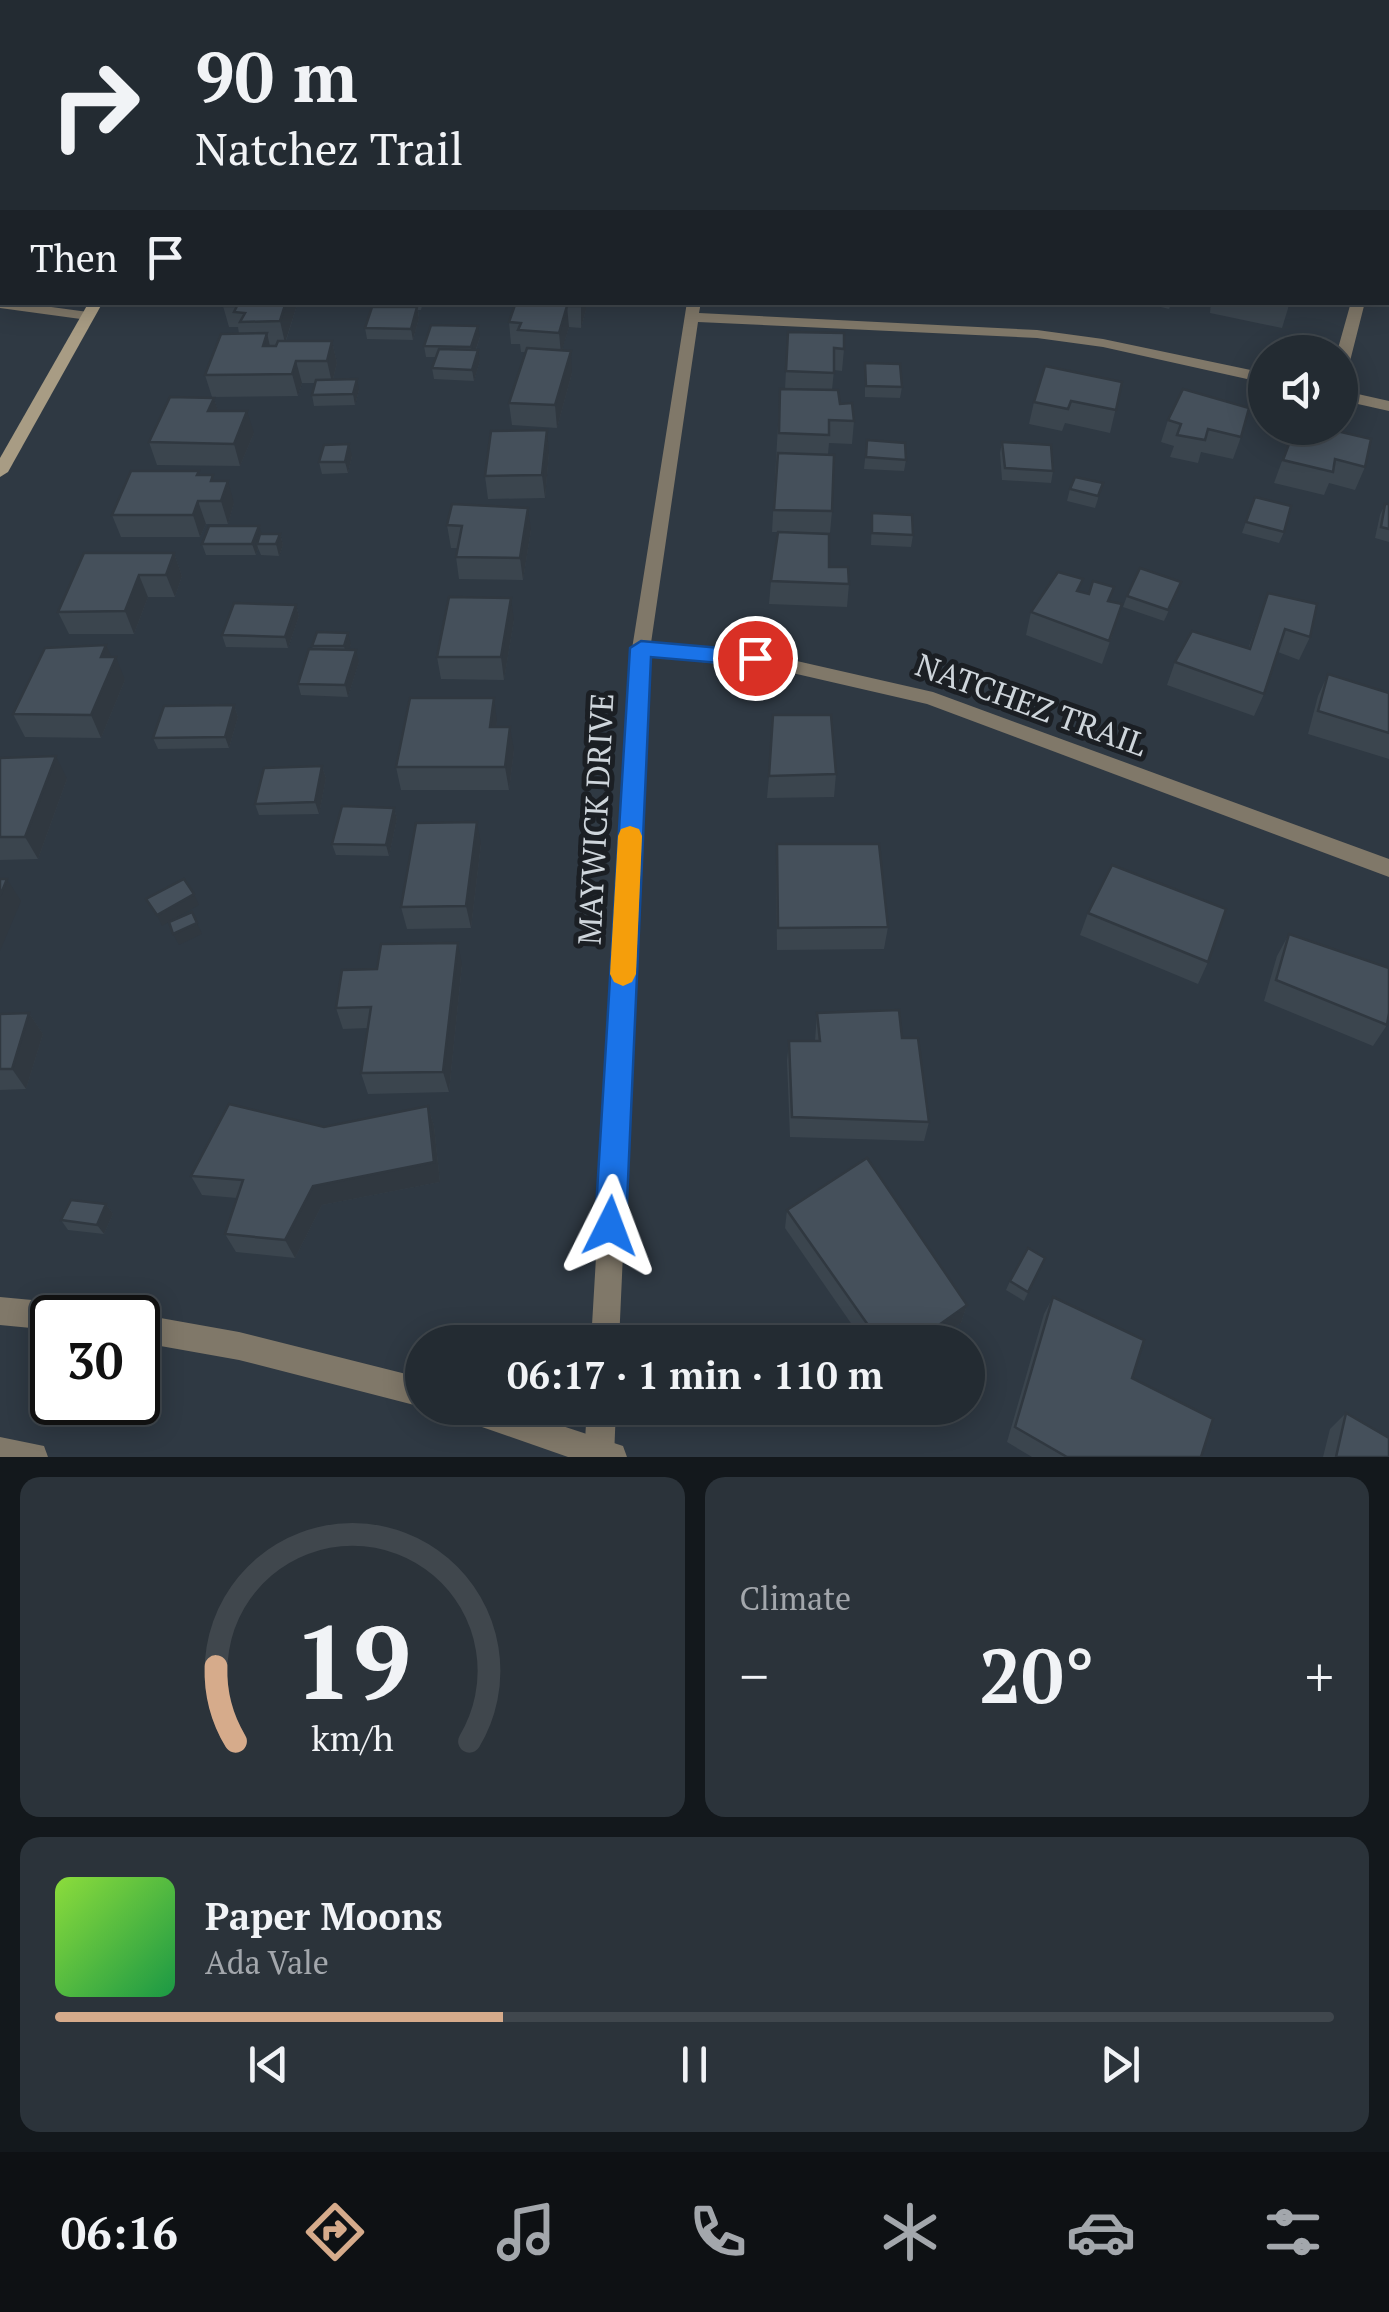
<!DOCTYPE html>
<html lang="en">
<head>
<meta charset="utf-8">
<style>
  :root { --surface:#232b32; --page:#2b333a; --text:#f1f3f6; --muted:#a3a7ac; --line:#40474d; --accent:#d6ab8b }
  body { margin:0; font-family:"PT Serif",serif; background:var(--page); color:var(--text); height:100vh; display:flex; flex-direction:column; font-size:38px; white-space:nowrap }
  * { box-sizing:border-box; margin:0 }
  p { font-size:32px; color:var(--muted) }
  .icon { flex:none; width:55px; height:55px; fill:none; stroke:currentColor; stroke-width:2; stroke-linecap:round; stroke-linejoin:round }
  .map { position:relative; height:1457px; overflow:hidden }
  .side { display:flex; flex-direction:column; gap:20px; padding:20px; background:#13181c; flex:1 }
  .side>* { flex:none }
  .top-card { position:absolute; left:0px; top:0px; width:1390px; height:305px; box-shadow:0 5px 25px #0003,0 0 0 2px var(--line); background:#232b32; color:var(--text); overflow:hidden }
  .buttons { position:absolute; left:1248px; top:335px; display:grid; gap:20px }
  .buttons a { display:grid; place-items:center; width:110px; height:110px; border-radius:50%; background:var(--surface); box-shadow:0 5px 25px #0003,0 0 0 2px var(--line); font-size:50px }
  .speed { position:absolute; left:30px; top:1295px; display:flex; gap:20px; font-size:50px; font-weight:700; text-align:center }
  .speed>* { display:grid; place-content:center; width:130px; height:130px; border-radius:50%; background:var(--surface); box-shadow:0 5px 25px #0003,0 0 0 2px var(--line); line-height:1 }
  .speed .limit { border:5px solid #111; border-radius:15px; background:#fff; color:#111 }
  .pin { position:absolute; display:grid; place-items:center; width:85px; height:85px; color:#fff; margin:-42px; border:5px solid #fff; border-radius:50%; box-shadow:0 2px 10px #0007 }
  .me { position:absolute; width:110px; margin:-55px; rotate:3deg; stroke-linejoin:round; filter:drop-shadow(0 0 8px #0008) }
  .turn { display:flex; align-items:center; gap:35px; height:210px; padding:0 30px; font-size:45px }
  .turn .icon { width:130px; height:130px; stroke-width:2.5 }
  .turn b { display:block; font-size:70px; line-height:85px }
  .then { display:flex; align-items:center; height:95px; padding:0 30px; background:#0003; gap:20px; font-size:38px }
  .big { font-size:75px; font-weight:600; line-height:1.1 }
  .side .card { flex:1; display:flex; flex-direction:column; justify-content:center; gap:15px; min-width:0; padding:0 35px; border-radius:20px; background:var(--page) }
  .side .dial { align-items:center; gap:0 }
  .dial svg { height:260px; overflow:visible; fill:none; stroke:var(--line); stroke-width:7; stroke-linecap:round; text-anchor:middle }
  .dial text { fill:var(--text); stroke:none }
  .song { display:flex; align-items:center; gap:30px }
  .cover { width:120px; height:120px; border-radius:15px; background:linear-gradient(135deg,hsl(90 70% 55%),hsl(140 70% 35%)) }
  .played { height:10px; border-radius:5px; background:linear-gradient(90deg,var(--accent) 35%,var(--line) 35%) }
  .keys { display:flex; justify-content:space-around; direction:ltr }
  .heat { display:flex; justify-content:space-between; align-items:center; font-size:55px; direction:ltr }
  .side .tiles { flex:1; display:grid; gap:20px; grid-template-columns:1fr 1fr }
  .card:last-child { grid-column:span 2 }
  .trip { position:absolute; left:405px; top:1325px; width:580px; height:100px; border-radius:50px; background:var(--surface); box-shadow:0 5px 25px #0003,0 0 0 2px var(--line); font-weight:600; line-height:100px; text-align:center }
  .tab-bar { display:flex; height:160px; justify-content:space-around; align-items:center; background:#0e1114; color:var(--muted) }
  .tab-bar .icon { width:70px; height:70px }
  .tab-bar .current { color:var(--accent) }
  .tab-bar b { font-size:45px; color:var(--text) }
  .map>svg:first-child { display:block }
  .lines { fill:none; stroke-linecap:round; stroke-linejoin:round }
  .service { fill:#807869; fill-rule:evenodd }
  .minor { fill:#807869; fill-rule:evenodd }
  .tertiary { fill:#807869; fill-rule:evenodd }
  .secondary { fill:#a89c84; fill-rule:evenodd }
  .wall { fill:#3b454e }
  .shaded-wall { fill:#303840 }
  .building { fill:#45505b; stroke:#303840; stroke-width:2.5 }
  .route { fill:#1a73e8; stroke:#114b97; stroke-width:2.5 }
  .slow { fill:#f59e0b }
  .labels { text-anchor:middle; stroke-width:10; stroke-linejoin:round; paint-order:stroke }
  .street-label { font-size:32px; fill:#ced5db; stroke:#1b1f24 }
</style>
</head>
<body>
<div class="map">
<svg width="1389" height="1457" viewBox="0 0 1389 1457">
  <rect width="100%" height="100%" fill="#2f3943"/>
  <g class="lines">
    <path class="service" d="M0 300 88 312 95 316 88 320 0 308Z"/>
    <g class="minor">
      <path d="M1389 180V195H1388V181Z"/>
      <path d="M687 302H701L699 313 1037 330 1103 339 1265 373V383L1103 347 1037 338 698 322 651 643 788 659 933 692 1389 859V877L927 704 788 672 650 656 619 1342H591L632 649Z"/>
      <path d="M1351 302H1365L1348 369 1340 374V352H1337Z"/>
      <path d="M1340 390 1389 401V411L1340 400Z"/>
      <path d="M587 1408H616L614 1457H584Z"/>
    </g>
    <g class="tertiary">
      <path d="M0 1297 75 1304 85 1308 89 1318H52V1330L0 1325Z"/>
      <path d="M138 1314 239 1332 422 1378V1407L239 1360 138 1342V1318H129Z"/>
      <path d="M451 1408H508L623 1446 627 1457H568L456 1418Z"/>
      <path d="M0 1437 44 1446 48 1457H0Z"/>
    </g>
    <path class="secondary" d="M89 302H103L8 472 0 477V458Z"/>
  </g>
  <g class="wall">
    <path d="M494 0H567L562 2H495Z"/>
    <path d="M737 0H824L819 2H733Z"/>
    <path d="M997 0H1119V2H995Z"/>
    <path d="M298 302 286 341H332L337 363 333 379 359 390 355 405 314 406 312 395 315 383H302L298 396 212 397 205 375 239 334 238 327H229L223 306Z"/>
    <path d="M400 302H423L421 310H418L419 318 413 340 367 339 365 328 401 307Z"/>
    <path d="M516 302H586V310L581 328 569 327 562 350 572 373 557 428 512 425 509 403 526 352H521L520 344H511L509 322Z"/>
    <path d="M1140 302H1172L1169 309Z"/>
    <path d="M1211 302H1290L1282 328 1210 313Z"/>
    <path d="M788 332 844 349 842 371 834 370 832 390 854 421 852 444 829 443 828 454 832 511 830 533 772 532 780 389H785Z"/>
    <path d="M480 337 476 350 480 361 474 381 434 379 432 368 436 357H426L424 346Z"/>
    <path d="M865 363 902 387 900 398 865 397Z"/>
    <path d="M1122 382 1110 433 1065 423 1062 431 1029 424 1034 402Z"/>
    <path d="M214 398 218 411 254 433 240 466 157 465 149 442Z"/>
    <path d="M1168 420 1241 437 1233 459 1201 452 1198 463 1170 457 1174 446 1161 442Z"/>
    <path d="M1294 428 1365 467 1355 490 1329 483 1324 495 1274 483Z"/>
    <path d="M867 440 906 460 904 471 864 469Z"/>
    <path d="M1002 442 1053 471 1051 483 1002 480 1000 453Z"/>
    <path d="M549 453 545 498 488 499 485 476Z"/>
    <path d="M352 456 348 473 322 474 319 462Z"/>
    <path d="M200 475 215 481 234 503 228 524H206L200 537H121L112 515Z"/>
    <path d="M1103 483 1095 508 1067 501 1070 489Z"/>
    <path d="M1255 497 1284 532 1279 543 1242 533Z"/>
    <path d="M1385 504H1389V542L1375 538 1380 515Z"/>
    <path d="M872 513 913 535 911 547 871 545Z"/>
    <path d="M447 525 531 530 523 580 459 579 456 557 457 548H451Z"/>
    <path d="M262 534H280L283 545 279 556 261 555 258 548 256 555H206L202 544Z"/>
    <path d="M174 553 182 576 175 597H148L134 634H69L58 612Z"/>
    <path d="M829 567 849 584 847 607 769 604 771 581Z"/>
    <path d="M1079 592 1110 602 1115 627 1102 664 1026 635 1031 612Z"/>
    <path d="M1177 593 1164 621 1123 607 1127 596Z"/>
    <path d="M1268 593 1310 637 1299 660 1278 652 1264 694 1254 716 1167 685 1175 662 1248 649Z"/>
    <path d="M296 605 299 616 288 648 226 647 222 635Z"/>
    <path d="M514 620 504 680 441 679 437 657Z"/>
    <path d="M351 644 349 650 359 662 348 697 301 695 298 684 313 649 312 646Z"/>
    <path d="M112 657 125 680 101 738 25 737 13 714Z"/>
    <path d="M1328 674 1389 693V759L1308 734 1318 696Z"/>
    <path d="M234 705 238 717 229 748 158 749 153 738Z"/>
    <path d="M497 721 496 727 514 750 509 790H401L396 767Z"/>
    <path d="M0 758 67 779 38 859 0 860Z"/>
    <path d="M322 766 326 778 319 814 259 815 255 804Z"/>
    <path d="M836 774 834 797 767 798 769 776Z"/>
    <path d="M394 808 397 819 389 856 336 855 332 844Z"/>
    <path d="M481 844 471 928 407 929 401 907Z"/>
    <path d="M777 844 888 927 884 949 777 950 776 866Z"/>
    <path d="M1088 913 1208 962 1198 984 1080 935Z"/>
    <path d="M1289 934 1387 1025 1373 1046 1264 1001 1277 956Z"/>
    <path d="M462 965 449 1092 368 1094 361 1073 368 1028 343 1029 336 1008 377 969Z"/>
    <path d="M29 1013 43 1034 26 1089 0 1090V1014Z"/>
    <path d="M817 1013 902 1038 929 1122 924 1141 790 1137 787 1061 789 1041H815Z"/>
    <path d="M428 1106 434 1126 440 1182 322 1205 295 1258 236 1252 225 1234 237 1198 202 1195 191 1176 324 1127Z"/>
    <path d="M106 1204 113 1214 104 1234 68 1230 61 1220Z"/>
    <path d="M787 1210 967 1305 961 1323 933 1342H864L785 1228Z"/>
    <path d="M1045 1258 1024 1301 1006 1290 1010 1281Z"/>
    <path d="M1053 1297 1132 1378 1201 1457H1032L1007 1442 1044 1314Z"/>
    <path d="M1346 1413 1389 1457H1323L1330 1429Z"/>
  </g>
  <g class="shaded-wall">
    <path d="M523 0H562V2H518Z"/>
    <path d="M794 0H824L819 2H794Z"/>
    <rect x="1105" y="0" width="14" height="2"/>
    <path d="M2 158V207L0 210V160Z"/>
    <path d="M286 302H298L285 343 280 321Z"/>
    <path d="M581 302H586V310L581 328Z"/>
    <path d="M567 306 569 327 561 354 559 333Z"/>
    <path d="M417 307 419 318 413 340 411 329Z"/>
    <path d="M478 326 480 337 473 358 471 347Z"/>
    <path d="M267 333 272 355 263 346Z"/>
    <path d="M332 341 337 363 332 383 327 361Z"/>
    <path d="M478 350 480 361 474 381 472 370Z"/>
    <path d="M571 351 572 373 557 428 555 405Z"/>
    <path d="M296 361 302 383 298 396 292 374Z"/>
    <path d="M357 379 359 390 355 405 353 394Z"/>
    <path d="M214 398 221 420 208 411Z"/>
    <path d="M247 411 254 433 240 466 234 444Z"/>
    <path d="M547 430 549 453 545 498 542 475Z"/>
    <path d="M349 444 352 456 348 473 345 462Z"/>
    <path d="M228 481 234 503 228 524 221 501Z"/>
    <path d="M198 501 206 524 200 537 193 515Z"/>
    <path d="M528 508 531 530 523 580 520 558Z"/>
    <path d="M259 526 263 537 257 544 258 548 256 555 252 544Z"/>
    <path d="M280 534 283 545 279 556 276 544Z"/>
    <path d="M174 553 182 576 175 597 166 575Z"/>
    <path d="M139 575 148 597 134 634 125 611Z"/>
    <path d="M511 598 514 620 504 680 501 657Z"/>
    <path d="M296 605 299 616 288 648 285 637Z"/>
    <path d="M348 633 351 644 347 658 344 646Z"/>
    <path d="M106 645 114 662 116 657 125 680 101 738 91 715 101 657Z"/>
    <path d="M356 650 359 662 348 697 345 685Z"/>
    <path d="M494 698 497 721 494 750 490 727Z"/>
    <path d="M234 705 238 717 229 748 225 737Z"/>
    <path d="M510 727 514 750 509 790 505 767Z"/>
    <path d="M56 756 67 779 38 859 25 837Z"/>
    <path d="M322 766 326 778 319 814 315 802Z"/>
    <path d="M394 808 397 819 389 856 386 845Z"/>
    <path d="M477 822 481 844 471 928 466 906Z"/>
    <path d="M7 879 21 901 0 951V896Z"/>
    <path d="M194 894 199 905 162 926 157 915Z"/>
    <path d="M197 923 202 934 179 945 173 934Z"/>
    <path d="M458 943 462 965 449 1092 443 1072Z"/>
    <path d="M29 1013 43 1034 26 1089 12 1069Z"/>
    <path d="M428 1106 434 1126 440 1182 322 1205 295 1258 285 1240 313 1186Z"/>
    <path d="M106 1204 113 1214 104 1234 97 1225Z"/>
    <path d="M967 1305 961 1323 933 1342H915Z"/>
  </g>
  <g class="building">
    <path d="M737 0H778L775 2H733Z"/>
    <path d="M997 0H1068L1074 2H1001L996 1Z"/>
    <path d="M1389 1V23L1388 22V2H1386Z"/>
    <path d="M2 52V74H0V54Z"/>
    <path d="M2 79V158L0 160V81Z"/>
    <path d="M224 302H286L280 321 240 322 245 313 234 312 237 306H223Z"/>
    <path d="M516 302H581L580 306H567L559 333 518 330 521 323 509 322Z"/>
    <path d="M1270 302H1290L1289 306Z"/>
    <path d="M372 307H417L411 329 365 328Z"/>
    <path d="M431 325 478 326 471 347 424 346Z"/>
    <path d="M788 332 844 333V349L834 348V373L786 371Z"/>
    <path d="M267 333 263 346H276L278 341H332L327 361H296L292 374 205 375 221 334Z"/>
    <path d="M527 348 571 351 555 405 509 403Z"/>
    <path d="M439 349 478 350 472 370 432 368Z"/>
    <path d="M865 363 900 364 902 387 866 386Z"/>
    <path d="M1045 366 1122 382 1116 410 1071 401 1068 409 1034 402Z"/>
    <path d="M357 379 353 394 312 395 316 380Z"/>
    <path d="M780 389 838 390 840 404 852 403 854 421 829 420V435L779 433Z"/>
    <path d="M1183 389 1249 408 1241 437 1208 429 1205 440 1177 435 1181 424 1168 420Z"/>
    <path d="M170 397 214 398 208 411H247L234 444 149 442Z"/>
    <path d="M1295 428H1324L1371 439 1365 467 1335 459 1333 472 1283 460Z"/>
    <path d="M547 430 542 475 485 476 491 431Z"/>
    <path d="M867 440 905 443 906 460 866 457Z"/>
    <path d="M1002 442 1051 445 1053 471 1005 468Z"/>
    <path d="M349 444 345 462H319L324 445Z"/>
    <path d="M778 453 834 455 832 511 774 510Z"/>
    <path d="M131 471H199L197 475H213L211 481H228L221 501H198L193 515H112Z"/>
    <path d="M1075 477 1103 483 1098 496 1070 489Z"/>
    <path d="M1255 497 1291 506 1284 532 1246 522Z"/>
    <path d="M452 504 528 508 520 558 456 557 462 526 447 525Z"/>
    <path d="M1385 504H1389V529L1381 527Z"/>
    <path d="M872 513 912 515 913 535 872 533Z"/>
    <path d="M209 526H259L252 544H202Z"/>
    <path d="M778 532 829 534V567H848L849 584 771 581Z"/>
    <path d="M260 534H280L276 544H257Z"/>
    <path d="M84 553H174L166 575H139L125 611 58 612Z"/>
    <path d="M1140 568 1181 582 1168 610 1127 596Z"/>
    <path d="M1058 572 1083 579 1077 591 1089 594 1093 581 1114 587 1108 601 1122 604 1109 641 1031 612Z"/>
    <path d="M1268 593 1317 604 1310 637 1285 629 1264 694 1175 662 1192 631 1250 649Z"/>
    <path d="M449 597 511 598 501 657H437Z"/>
    <path d="M234 603 296 605 285 637 222 635Z"/>
    <path d="M317 632 348 633 344 646H312Z"/>
    <path d="M106 645 101 657H116L91 715 13 714 45 648Z"/>
    <path d="M309 649 356 650 345 685 298 684Z"/>
    <path d="M1328 674 1389 693V733L1318 711Z"/>
    <path d="M410 698H494L490 727H510L505 767H396Z"/>
    <path d="M234 705 225 737 153 738 164 706Z"/>
    <path d="M773 715H831L836 774 769 776Z"/>
    <path d="M56 756 25 837H0V758Z"/>
    <path d="M322 766 315 802 255 804 264 768Z"/>
    <path d="M342 806 394 808 386 845 332 844Z"/>
    <path d="M477 822 466 906 401 907 416 823Z"/>
    <path d="M777 844H879L888 927 778 928Z"/>
    <path d="M1112 865 1226 909 1208 962 1088 913Z"/>
    <path d="M0 879H7L0 896Z"/>
    <path d="M184 879 194 894 157 915 146 899Z"/>
    <path d="M192 912 197 923 173 934 169 922Z"/>
    <path d="M1289 934 1389 968V1013L1387 1025 1276 980Z"/>
    <path d="M458 943 443 1072 361 1073 371 1007 336 1008 342 970 377 969 381 944Z"/>
    <path d="M899 1010 902 1038H918L929 1122 792 1117 789 1041H820L817 1013Z"/>
    <path d="M29 1013 12 1069H0V1014Z"/>
    <path d="M229 1104 324 1127 428 1106 434 1162 313 1186 285 1240 225 1234 243 1180 191 1176Z"/>
    <path d="M867 1158 967 1305 915 1342H880L787 1210Z"/>
    <path d="M71 1200 106 1204 97 1225 61 1220Z"/>
    <path d="M1028 1248 1045 1258 1028 1292 1010 1281Z"/>
    <path d="M1053 1297 1144 1340 1132 1378 1213 1419 1201 1457H1067L1015 1427Z"/>
    <path d="M1346 1413 1389 1438V1457H1336Z"/>
  </g>
  <path class="route" d="M641 641 755 651 766 658 755 666 651 657 626 1226 621 1237 610 1241 600 1237 595 1226 630 648Z"/>
  <path class="slow" d="M630 826 639 829 642 836 636 974 632 982 623 986 614 982 610 974 618 836 621 829Z"/>
  <g class="labels">
    <g class="street-label">
      <text transform="translate(1031 705) rotate(20)" y="11">NATCHEZ TRAIL</text>
      <text transform="translate(596 819) rotate(-87)" y="11">MAYWICK DRIVE</text>
    </g>
  </g>
</svg>
<div class="buttons">
<a><svg class="icon" aria-label="sound" viewBox="0 0 24 24"><path d="M4 9h4l5-4v14l-5-4H4zM17 9q2 3 0 6"/></svg></a>
</div>
<div class="speed"><div class="limit">30</div></div>
<div class="pin" style="left:755px;top:658px;background:#d93025"><svg class="icon" aria-label="arrive" viewBox="0 0 24 24"><path d="M6 21V4h12l-3 4 3 4H6"/></svg></div>
<svg class="me" style="left:610px;top:1226px" viewBox="-20 -20 40 40"><path d="M0-17L14 15 0 8-14 15z" fill="#1a73e8" stroke="#fff" stroke-width="4"/></svg>
<div class="trip">06:17 · 1 min · 110 m</div>
<div class="top-card">
<div class="turn"><svg class="icon" aria-label="right" viewBox="0 0 24 24"><path d="M7 20v-9h11M14 6l5 5-5 5"/></svg><div><b>90 m</b>Natchez Trail</div></div>
<div class="then">Then<svg class="icon" aria-label="arrive" viewBox="0 0 24 24"><path d="M6 21V4h12l-3 4 3 4H6"/></svg></div>
</div>
</div>
<section class="side">
<div class="tiles">
<div class="card dial"><svg viewBox="0 0 100 80">
<path d="M14 69A42 42 0 1 1 86 69"/>
<path d="M14 69A42 42 0 0 1 8 46" stroke="#d6ab8b"/>
<text x="50" y="56" font-size="32" font-weight="700">19</text>
<text x="50" y="72" font-size="11">km/h</text>
</svg></div>
<div class="card"><p>Climate</p>
<div class="heat"><a>−</a><b class="big">20°</b><a>+</a></div>
</div>
<div class="card">
<div class="song"><i class="cover"></i><div><b>Paper Moons</b><p>Ada Vale</p></div></div>
<div class="played"></div>
<div class="keys"><svg class="icon" aria-label="previous" viewBox="0 0 24 24"><path d="M18 5L8 12l10 7zM5 5v14"/></svg><svg class="icon" aria-label="pause" viewBox="0 0 24 24"><path d="M8 5v14M16 5v14"/></svg><svg class="icon" aria-label="next" viewBox="0 0 24 24"><path d="M6 5l10 7-10 7zM19 5v14"/></svg></div>
</div>
</div>
</section>
<nav class="tab-bar">
<b>06:16</b>
<svg class="icon current" aria-label="directions" viewBox="0 0 24 24"><path d="M12 3l9 9-9 9-9-9zM9 14v-3h6M13 9l2 2-2 2"/></svg>
<svg class="icon" aria-label="music" viewBox="0 0 24 24"><path d="M9 18V5l10-2v13"/><circle cx="6" cy="18" r="3"/><circle cx="16" cy="16" r="3"/></svg>
<svg class="icon" aria-label="phone" viewBox="0 0 24 24"><path d="M5 4h4l2 5-3 2q2 4 5 5l2-3 5 2v4C11 20 4 13 5 4z"/></svg>
<svg class="icon" aria-label="climate" viewBox="0 0 24 24"><path d="M12 3v18M4 7l16 10M4 17L20 7"/></svg>
<svg class="icon" aria-label="car" viewBox="0 0 24 24"><path d="M5 17H2v-5l4-1 3-4h7l3 4 3 1v5h-3M9 17h6M6 11h13"/><circle cx="7" cy="17" r="2"/><circle cx="17" cy="17" r="2"/></svg>
<svg class="icon" aria-label="filters" viewBox="0 0 24 24"><path d="M4 7h16M4 17h16"/><circle cx="9" cy="7" r="2"/><circle cx="15" cy="17" r="2"/></svg>
</nav>
</body>
</html>
